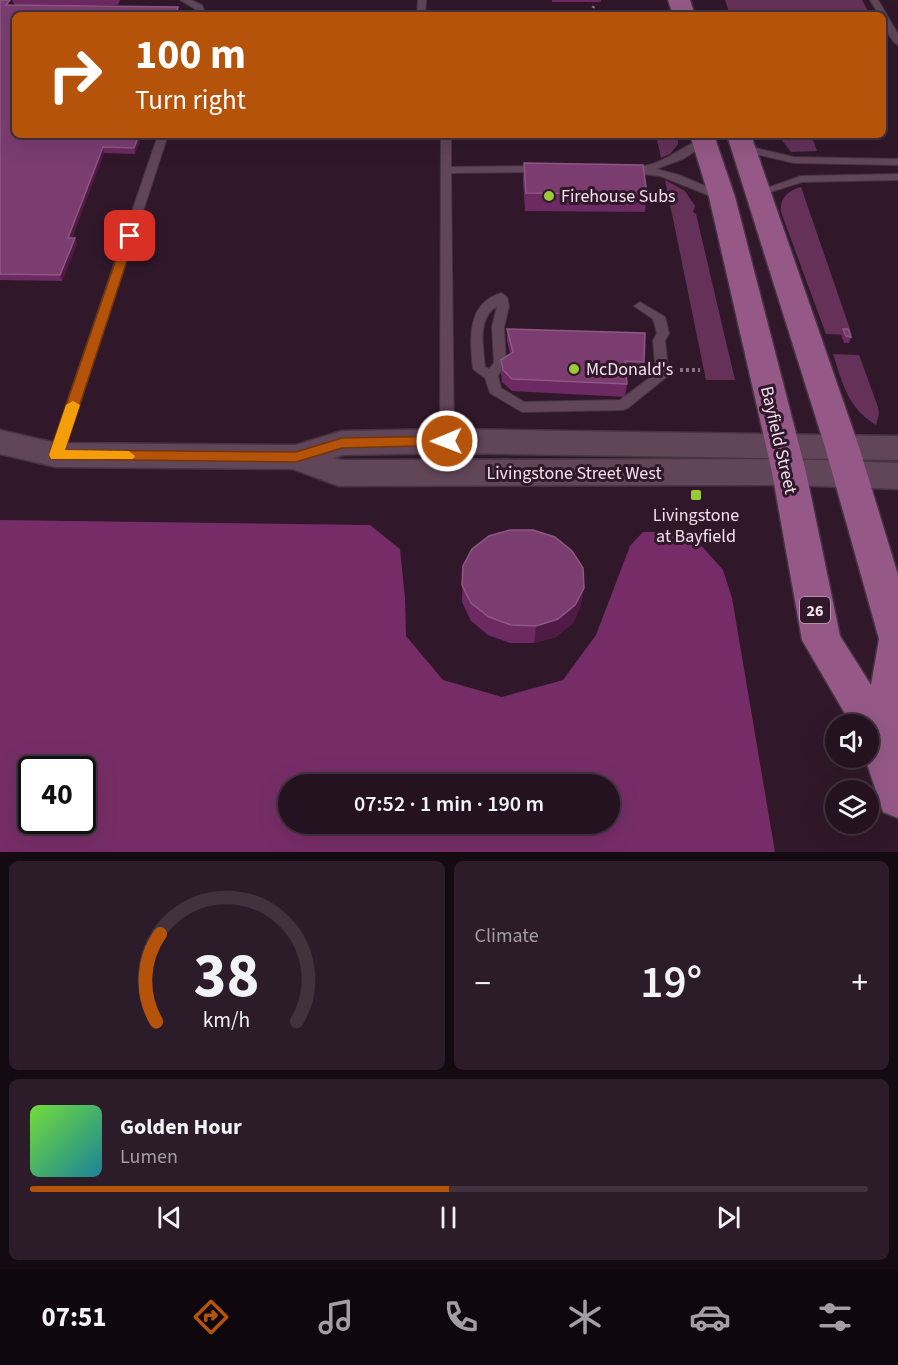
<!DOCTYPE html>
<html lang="en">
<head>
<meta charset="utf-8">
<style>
  :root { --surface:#241220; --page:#2c1b29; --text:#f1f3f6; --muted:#a39ea5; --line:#41323e; --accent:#b45309 }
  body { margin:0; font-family:"Source Sans 3",sans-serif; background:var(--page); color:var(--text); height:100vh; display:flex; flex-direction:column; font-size:22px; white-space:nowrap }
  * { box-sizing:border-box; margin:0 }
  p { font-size:20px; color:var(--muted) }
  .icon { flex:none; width:33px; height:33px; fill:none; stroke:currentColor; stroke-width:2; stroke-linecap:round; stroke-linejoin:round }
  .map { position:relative; height:852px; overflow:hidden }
  .panel { display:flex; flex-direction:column; gap:9px; padding:9px; background:#140a12; flex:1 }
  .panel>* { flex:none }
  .banner { position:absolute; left:12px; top:12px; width:874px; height:126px; border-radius:9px; box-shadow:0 6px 24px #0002,0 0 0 2px var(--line); background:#b45309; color:#fff; overflow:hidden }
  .tools { position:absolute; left:825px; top:714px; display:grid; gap:12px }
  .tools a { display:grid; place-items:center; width:54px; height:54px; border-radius:50%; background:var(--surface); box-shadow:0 6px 24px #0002,0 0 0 2px var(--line); font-size:30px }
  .speed { position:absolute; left:18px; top:756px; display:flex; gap:12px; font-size:30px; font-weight:700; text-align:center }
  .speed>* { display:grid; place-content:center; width:78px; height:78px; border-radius:50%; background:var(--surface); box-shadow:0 6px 24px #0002,0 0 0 2px var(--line); line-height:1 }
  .speed .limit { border:3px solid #111; border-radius:9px; background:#fff; color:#111 }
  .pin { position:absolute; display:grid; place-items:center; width:51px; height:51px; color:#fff; margin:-26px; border-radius:12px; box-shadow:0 3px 9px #0006 }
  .me { position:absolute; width:66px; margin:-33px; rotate:269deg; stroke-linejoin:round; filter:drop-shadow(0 0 4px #0008) }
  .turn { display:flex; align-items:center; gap:21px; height:126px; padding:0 24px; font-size:27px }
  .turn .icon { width:78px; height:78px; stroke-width:2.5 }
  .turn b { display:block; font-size:42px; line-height:51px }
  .big { font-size:45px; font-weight:600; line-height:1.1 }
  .panel .widget { flex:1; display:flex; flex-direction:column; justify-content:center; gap:9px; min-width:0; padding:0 21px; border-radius:9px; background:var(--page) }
  .panel .dial { align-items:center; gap:0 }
  .dial svg { height:156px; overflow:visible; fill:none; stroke:var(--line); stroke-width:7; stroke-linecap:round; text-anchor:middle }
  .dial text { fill:var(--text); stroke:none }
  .song { display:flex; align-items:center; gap:18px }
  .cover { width:72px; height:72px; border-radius:9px; background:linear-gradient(135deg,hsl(100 70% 55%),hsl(190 70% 35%)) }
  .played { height:6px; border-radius:3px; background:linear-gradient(90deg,var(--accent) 50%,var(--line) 50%) }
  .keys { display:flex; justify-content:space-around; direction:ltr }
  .heat { display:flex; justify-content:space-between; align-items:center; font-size:33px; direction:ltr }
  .panel .tiles { flex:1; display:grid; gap:9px; grid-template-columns:1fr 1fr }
  .widget:last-child { grid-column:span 2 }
  .trip { position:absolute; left:278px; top:774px; width:342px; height:60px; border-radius:30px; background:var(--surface); box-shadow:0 6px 24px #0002,0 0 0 2px var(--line); font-weight:600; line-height:60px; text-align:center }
  .dock { display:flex; height:96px; justify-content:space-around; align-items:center; background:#0e070d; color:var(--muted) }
  .dock .icon { width:42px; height:42px }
  .dock .selected { color:var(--accent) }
  .dock b { font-size:27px; color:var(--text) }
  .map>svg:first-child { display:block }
  .green { fill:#653159 }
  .forest { fill:#762d67; fill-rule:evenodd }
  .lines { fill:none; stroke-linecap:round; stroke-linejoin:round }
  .lane-casing { stroke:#473442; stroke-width:2 }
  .secondary-casing { stroke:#473442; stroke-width:3 }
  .primary-casing { stroke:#473442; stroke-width:3 }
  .path-far1 { stroke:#897484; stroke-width:3; stroke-dasharray:2 2; stroke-linecap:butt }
  .path { stroke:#897484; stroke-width:4; stroke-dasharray:3 3; stroke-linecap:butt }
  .lane { fill:#614559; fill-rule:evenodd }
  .secondary { fill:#614559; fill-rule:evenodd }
  .primary { fill:#965987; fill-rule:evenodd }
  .wall { fill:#6d2961 }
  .shaded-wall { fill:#4f1a44 }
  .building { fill:#7b3d70; stroke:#8e5784; stroke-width:1.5 }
  .route { fill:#b45309; stroke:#753606; stroke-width:1.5 }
  .slow { fill:#f59e0b }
  .poi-dot { fill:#9acb35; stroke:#30182a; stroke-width:2 }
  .labels { text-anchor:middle; stroke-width:6; stroke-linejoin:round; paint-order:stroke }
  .shield { fill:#30182a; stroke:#b8a5b3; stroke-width:1.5 }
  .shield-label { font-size:16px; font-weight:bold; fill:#f3e2ee }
  .poi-label { font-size:18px; fill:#f3e2ee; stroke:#30182a; text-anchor:start }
  .street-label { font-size:18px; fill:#f3e2ee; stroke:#30182a }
</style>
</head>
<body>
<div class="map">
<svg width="898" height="852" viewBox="0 0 898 852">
  <rect width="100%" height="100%" fill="#30182a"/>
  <g class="green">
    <path d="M725 0H862L870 15H852L850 12 764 11 765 15H730Z"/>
    <path d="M656 135H678V144L670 154 661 158Z"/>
    <path d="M778 135H811L817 151 791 152Z"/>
    <path d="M665 180 685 191 695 206 693 212 696 214 735 380H706Z"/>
    <path d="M801 187 852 335 826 334 781 212C779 198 789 190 801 187Z"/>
    <path d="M833 354 859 355 878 407 879 414 876 425C847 407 843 384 833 354Z"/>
  </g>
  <path class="forest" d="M0 520 370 525 400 549 405 598 406 636 443 680 502 697 563 680 596 635 630 546 643 532H672L699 543 723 570 732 598 775 852H0ZM32 770H82V820H32ZM288 784H609V824H288Z"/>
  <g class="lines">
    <defs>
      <g id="lane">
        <path d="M180 0H191L202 5 206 15H198L195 9Z"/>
        <path d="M418 0H426L425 15H417Z"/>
        <path d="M870 0H878L898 34V45C889 40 884 25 884 15H879Z"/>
        <path d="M158 135H168L63 455 61 459H51L49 455Z"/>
        <path d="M441 135H451V167L541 166 546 169 541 172 451 173 454 441 447 446 440 441Z"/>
        <path d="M704 138 708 139V143L683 159 656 169 679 175 726 195V199H718L660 176 626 172 621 169C628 164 635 168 643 166 666 163 683 145 704 138Z"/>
        <path d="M743 145 794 157 898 159V165L794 163 739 150V146Z"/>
        <path d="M898 174V180L802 182 758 196 753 193 801 176Z"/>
        <path d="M501 293 507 297 509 306 504 327 506 363 498 376 501 388 524 402 620 400 656 373 653 341 657 333 653 319 634 306 640 302 665 317 669 333 665 341 669 375 628 408 623 410 522 412 490 393 485 378 473 369C470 340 466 304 501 293ZM497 306 492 327 494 363 489 369 485 367C483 345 477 319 497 306Z"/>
      </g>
      <path id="secondary" d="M447 429 898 436V460L447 453 343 455 334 458 341 460 789 459 898 463V489L789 485 339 486 293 469 56 467 0 454V430L56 443 296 445 342 431Z"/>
      <g id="primary">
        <path d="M668 0H690L695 15H673Z"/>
        <path d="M690 135H714L735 197 806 472 840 636 871 685 879 639 825 447 727 135H751L859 447 898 575V818L883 812 865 758H868V724H851L802 640 772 472 709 197Z"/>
      </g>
    </defs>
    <use href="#lane" class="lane-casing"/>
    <use href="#secondary" class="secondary-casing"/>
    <use href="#primary" class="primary-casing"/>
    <path class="path-far1" d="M593 8 594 5"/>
    <path class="path" d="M680 370H700"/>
    <use href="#lane" class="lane"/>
    <use href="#secondary" class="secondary"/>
    <use href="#primary" class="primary"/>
  </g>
  <g class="wall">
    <path d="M0 0 11 5H14L12 0H120L118 5 61 6 178 7 179 12 178 15H15L142 135 135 154 104 153 72 238 77 244 62 281 0 280Z"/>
    <rect x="552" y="0" width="49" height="2"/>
    <path d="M524 163 647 194 645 212 525 211 523 181Z"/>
    <path d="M507 329 644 362 642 374H626L627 384 625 397 512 391 502 382 501 373V360L510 354 507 341Z"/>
    <path d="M843 329 851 337 849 343H844L841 335Z"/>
    <path d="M463 566 581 605 573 623 556 637 534 643H510L488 635 471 621 462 602Z"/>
  </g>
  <g class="shaded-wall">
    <path d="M178 7 179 12 178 15H175Z"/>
    <path d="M139 135H142L135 154 134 148Z"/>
    <path d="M103 147 104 153 70 244 68 238Z"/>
    <path d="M75 238 77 244 62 281 60 275Z"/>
    <path d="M584 588 581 605 573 623 556 637 534 643 536 626Z"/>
  </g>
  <g class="building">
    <path d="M0 0H10L6 5 178 7 175 15H15V135H139L134 148 103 147 68 238H75L60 275 0 274Z"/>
    <path d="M524 163 643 165 647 194 526 193Z"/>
    <path d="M507 329 645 333 644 362 625 361 627 384 512 379 503 370 501 360 513 352Z"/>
    <path d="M843 329H848L851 337 846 336Z"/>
    <path d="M510 530H533L555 537 572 551 583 568 584 588 575 605 558 619 536 626 511 625 489 617 471 603 462 585 463 566 472 549 489 536Z"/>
  </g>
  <path class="route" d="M130 233 135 236 65 450 296 452 342 438 447 436 452 438 454 441 452 445 342 448 296 462 51 459 49 455 124 236Z"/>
  <path class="slow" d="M73 401 80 405 65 450 129 451 135 456 133 459H51L49 455 66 405Z"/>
  <g class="poi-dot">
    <circle cx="549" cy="196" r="6"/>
    <circle cx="574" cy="369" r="6"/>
    <rect x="690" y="489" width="12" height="12" rx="3"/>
  </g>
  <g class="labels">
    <rect class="shield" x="800" y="597" width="30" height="26" rx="4.5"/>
    <g class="shield-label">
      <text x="815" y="616">26</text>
    </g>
    <g class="poi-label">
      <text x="561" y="202">Firehouse Subs</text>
      <text x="586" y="375">McDonald's</text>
      <text x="696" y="521" text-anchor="middle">Livingstone<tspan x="696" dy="21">at Bayfield</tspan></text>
    </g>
    <g class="street-label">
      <text transform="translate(779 440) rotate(77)" y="6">Bayfield Street</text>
      <text x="574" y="479">Livingstone Street West</text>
    </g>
  </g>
</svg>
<div class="tools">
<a><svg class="icon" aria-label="sound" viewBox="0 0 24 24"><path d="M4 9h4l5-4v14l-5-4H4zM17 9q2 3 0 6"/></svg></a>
<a><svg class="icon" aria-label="layers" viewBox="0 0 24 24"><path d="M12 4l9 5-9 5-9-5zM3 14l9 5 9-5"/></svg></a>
</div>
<div class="speed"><div class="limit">40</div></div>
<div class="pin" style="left:130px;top:236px;background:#d93025"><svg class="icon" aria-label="arrive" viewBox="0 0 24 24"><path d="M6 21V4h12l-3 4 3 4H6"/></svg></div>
<svg class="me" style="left:447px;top:441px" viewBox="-20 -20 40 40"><circle r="17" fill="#b45309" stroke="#fff" stroke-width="3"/><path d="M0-11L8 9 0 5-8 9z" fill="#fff"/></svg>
<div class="trip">07:52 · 1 min · 190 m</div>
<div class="banner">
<div class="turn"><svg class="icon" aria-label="right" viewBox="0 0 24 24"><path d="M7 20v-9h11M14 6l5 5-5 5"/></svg><div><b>100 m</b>Turn right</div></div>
</div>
</div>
<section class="panel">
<div class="tiles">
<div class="widget dial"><svg viewBox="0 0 100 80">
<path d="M14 69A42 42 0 1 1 86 69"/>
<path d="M14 69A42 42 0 0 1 16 24" stroke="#b45309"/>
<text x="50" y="56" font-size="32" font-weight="700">38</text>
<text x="50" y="72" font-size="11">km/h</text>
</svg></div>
<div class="widget"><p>Climate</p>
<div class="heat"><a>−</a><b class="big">19°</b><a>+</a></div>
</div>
<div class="widget">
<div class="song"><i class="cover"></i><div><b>Golden Hour</b><p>Lumen</p></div></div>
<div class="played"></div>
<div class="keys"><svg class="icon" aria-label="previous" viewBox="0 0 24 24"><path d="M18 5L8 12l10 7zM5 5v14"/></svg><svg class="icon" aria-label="pause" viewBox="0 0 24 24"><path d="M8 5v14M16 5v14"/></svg><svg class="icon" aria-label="next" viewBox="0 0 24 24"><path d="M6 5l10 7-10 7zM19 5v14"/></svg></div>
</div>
</div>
</section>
<nav class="dock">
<b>07:51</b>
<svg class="icon selected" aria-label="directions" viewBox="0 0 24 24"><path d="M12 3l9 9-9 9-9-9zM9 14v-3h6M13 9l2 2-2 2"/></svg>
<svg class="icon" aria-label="music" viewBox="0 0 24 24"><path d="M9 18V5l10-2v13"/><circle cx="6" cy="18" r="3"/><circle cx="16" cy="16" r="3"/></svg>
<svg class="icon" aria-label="phone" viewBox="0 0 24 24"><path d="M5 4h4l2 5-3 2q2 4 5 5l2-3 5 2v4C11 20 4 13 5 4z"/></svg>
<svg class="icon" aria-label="climate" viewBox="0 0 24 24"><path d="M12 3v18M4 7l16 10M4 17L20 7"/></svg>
<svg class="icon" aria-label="car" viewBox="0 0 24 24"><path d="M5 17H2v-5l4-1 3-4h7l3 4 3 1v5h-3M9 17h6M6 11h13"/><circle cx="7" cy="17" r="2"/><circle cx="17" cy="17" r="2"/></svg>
<svg class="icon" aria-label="filters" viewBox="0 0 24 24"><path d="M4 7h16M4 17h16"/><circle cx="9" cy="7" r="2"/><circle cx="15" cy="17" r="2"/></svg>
</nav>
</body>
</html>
